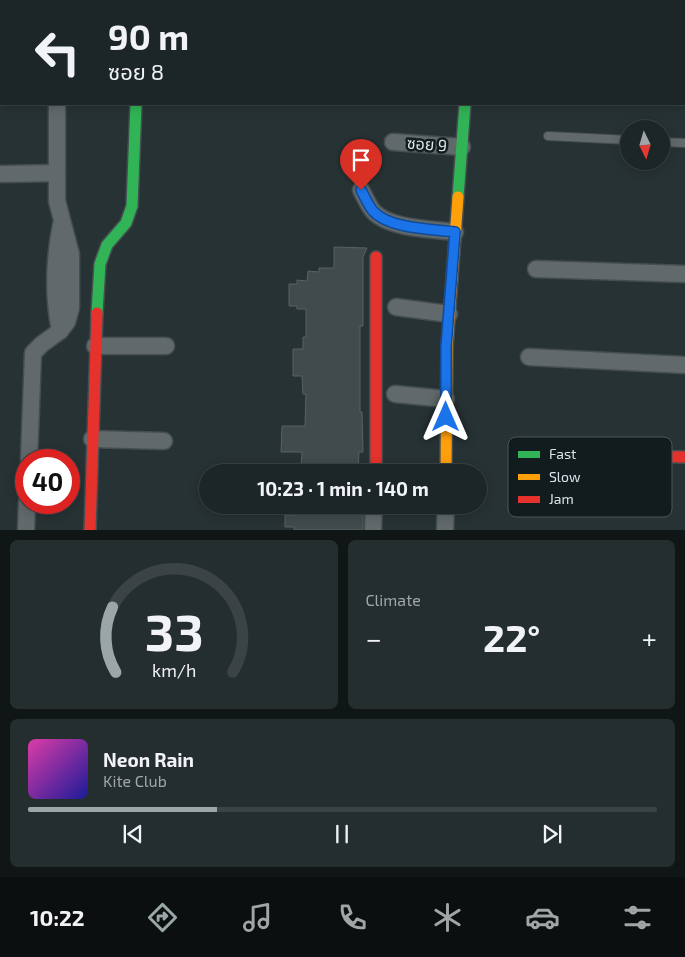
<!DOCTYPE html>
<html lang="en">
<head>
<meta charset="utf-8">
<style>
  :root { --surface:#1d2627; --page:#252e2f; --text:#f1f3f6; --muted:#a0a5a7; --line:#3b4344; --accent:#9aa6a8 }
  body { margin:0; font-family:"Exo 2","Noto Sans Thai",sans-serif; background:var(--page); color:var(--text); height:100vh; display:flex; flex-direction:column; font-size:19px; white-space:nowrap }
  * { box-sizing:border-box; margin:0 }
  p { font-size:16px; color:var(--muted) }
  .icon { flex:none; width:28px; height:28px; fill:none; stroke:currentColor; stroke-width:2; stroke-linecap:round; stroke-linejoin:round }
  .map { position:relative; height:530px; overflow:hidden }
  .sheet { display:flex; flex-direction:column; gap:10px; padding:10px; background:#101515; flex:1 }
  .sheet>* { flex:none }
  .top-card { position:absolute; left:0px; top:0px; width:685px; height:105px; box-shadow:0 2px 12px #0003,0 0 0 1px var(--line); background:#1d2627; color:var(--text); overflow:hidden }
  .needle { width:32px; rotate:175deg }
  .tools { position:absolute; left:620px; top:120px; display:grid; gap:10px }
  .tools a { display:grid; place-items:center; width:50px; height:50px; border-radius:50%; background:var(--surface); box-shadow:0 2px 12px #0003,0 0 0 1px var(--line); font-size:25px }
  .speed { position:absolute; left:15px; top:449px; display:flex; gap:10px; font-size:25px; font-weight:700; text-align:center }
  .speed>* { display:grid; place-content:center; width:65px; height:65px; border-radius:50%; background:var(--surface); box-shadow:0 2px 12px #0003,0 0 0 1px var(--line); line-height:1 }
  .speed .limit { border:8px solid #d22; background:#fff; color:#111 }
  .pin { position:absolute; display:grid; place-items:center; width:42px; height:42px; color:#fff; margin:-51px -21px; border-radius:50% 50% 50% 0; rotate:-45deg; box-shadow:0 0 5px #0007 }
  .pin .icon { rotate:45deg }
  .me { position:absolute; width:55px; margin:-28px; rotate:0deg; stroke-linejoin:round; filter:drop-shadow(0 0 4px #0008) }
  .turn { display:flex; align-items:center; gap:18px; height:105px; padding:0 25px; font-size:22px }
  .turn .icon { width:65px; height:65px; stroke-width:2.5 }
  .turn b { display:block; font-size:35px; line-height:42px }
  .big { font-size:38px; font-weight:700; line-height:1.1 }
  .sheet .tile { flex:1; display:flex; flex-direction:column; justify-content:center; gap:8px; min-width:0; padding:0 18px; border-radius:8px; background:var(--page) }
  .sheet .dial { align-items:center; gap:0 }
  .dial svg { height:130px; overflow:visible; fill:none; stroke:var(--line); stroke-width:7; stroke-linecap:round; text-anchor:middle }
  .dial text { fill:var(--text); stroke:none }
  .song { display:flex; align-items:center; gap:15px }
  .cover { width:60px; height:60px; border-radius:8px; background:linear-gradient(135deg,hsl(320 70% 55%),hsl(240 70% 35%)) }
  .played { height:5px; border-radius:2px; background:linear-gradient(90deg,var(--accent) 30%,var(--line) 30%) }
  .keys { display:flex; justify-content:space-around; direction:ltr }
  .heat { display:flex; justify-content:space-between; align-items:center; font-size:28px; direction:ltr }
  .sheet .tiles { flex:1; display:grid; gap:10px; grid-template-columns:1fr 1fr }
  .tile:last-child { grid-column:span 2 }
  .trip { position:absolute; left:199px; top:464px; width:288px; height:50px; border-radius:25px; background:var(--surface); box-shadow:0 2px 12px #0003,0 0 0 1px var(--line); font-weight:700; line-height:50px; text-align:center }
  .tabs { display:flex; height:80px; justify-content:space-around; align-items:center; background:#0c0f10; color:var(--muted) }
  .tabs .icon { width:35px; height:35px }
  .tabs .selected { color:var(--accent) }
  .tabs b { font-size:22px; color:var(--text) }
  .map>svg:first-child { display:block }
  .building { fill:#414a4c; stroke:#586163 }
  .lines { fill:none; stroke-linecap:round; stroke-linejoin:round }
  .lane-casing { stroke:#444d50; stroke-width:10 }
  .street-casing { stroke:#444d50; stroke-width:19 }
  .fast-casing { stroke:#444d50; stroke-width:14 }
  .slow-casing { stroke:#444d50; stroke-width:14 }
  .jam-casing { stroke:#444d50; stroke-width:14 }
  .lane { stroke:#61696a; stroke-width:8 }
  .street { stroke:#61696a; stroke-width:16 }
  .fast { stroke:#30b455; stroke-width:11 }
  .slow { stroke:#ff9f0a; stroke-width:11 }
  .jam { stroke:#e5322d; stroke-width:11 }
  .route-casing { stroke:#114b97; stroke-width:12 }
  .route { stroke:#1a73e8; stroke-width:9 }
  .labels { text-anchor:middle; stroke-width:5; stroke-linejoin:round; paint-order:stroke }
  .street-label { font-size:16px; fill:#d8e4e7; stroke:#121b1d }
  .key { fill:#121b1d; stroke:#4d575a; stroke-width:1 }
  .key-label { font-size:14px; fill:#d8e4e7 }
</style>
</head>
<body>
<div class="map">
<svg width="685" height="530" viewBox="0 0 685 530">
  <rect width="100%" height="100%" fill="#273234"/>
  <g class="building">
    <path d="M334 247 367 248 363 257V326H360V412H362L363 452H359L358 472H335V468H301L302 452H281L282 426H305L306 394H303L302 376H293V349H303V337H306V309H297V306H289V284H297V280L307 281 308 271 319 272V268H334Z"/>
    <path d="M303 505H358V509H363V530H294V527H285V515H296V510H303Z"/>
  </g>
  <g class="lines">
    <defs>
      <g id="lane">
        <path d="M684 41H685"/>
        <path d="M548 136 629 140"/>
        <path d="M661 142 685 143"/>
      </g>
      <g id="street">
        <path d="M58 1V0"/>
        <path d="M139 1V0"/>
        <path d="M473 1V0"/>
        <path d="M393 142 462 147"/>
        <path d="M0 174 57 173"/>
        <path d="M361 190C365 197 368 205 373 211 389 229 432 229 455 232"/>
        <path d="M536 269 685 274"/>
        <path d="M396 307 449 314"/>
        <path d="M60 331C53 296 54 260 61 225"/>
        <path d="M95 346H166"/>
        <path d="M529 357 685 365"/>
        <path d="M395 394 446 399"/>
        <path d="M92 439 164 441"/>
        <path d="M29 460 33 353 42 344 60 331 67 322 71 308V254L57 201V104"/>
        <path d="M26 530 27 502"/>
        <path d="M373 530 374 505"/>
        <path d="M445 530 446 505"/>
      </g>
      <g id="fast">
        <path d="M458 197 465 104"/>
        <path d="M97 313 100 264 107 245 126 223 132 206 136 104"/>
      </g>
      <path id="slow" d="M446 472 447 347 458 197"/>
      <g id="jam">
        <path d="M376 257V472"/>
        <path d="M523 454 685 457"/>
        <path d="M90 530 97 313"/>
      </g>
    </defs>
    <use href="#lane" class="lane-casing"/>
    <use href="#street" class="street-casing"/>
    <use href="#fast" class="fast-casing"/>
    <use href="#slow" class="slow-casing"/>
    <use href="#jam" class="jam-casing"/>
    <use href="#lane" class="lane"/>
    <use href="#street" class="street"/>
    <use href="#fast" class="fast"/>
    <use href="#slow" class="slow"/>
    <use href="#jam" class="jam"/>
  </g>
  <g class="lines">
    <defs>
      <path id="route" d="M361 190C365 197 368 205 373 211 389 229 432 229 455 232L446 347V417"/>
    </defs>
    <use href="#route" class="route-casing"/>
    <use href="#route" class="route"/>
  </g>
  <g class="labels">
    <g class="street-label">
      <text transform="translate(427 144) rotate(4)" y="6">ซอย 9</text>
    </g>
  </g>
  <rect x="508" y="437" width="164" height="80" rx="8" class="key"/>
  <rect x="518" y="451" width="22" height="7" fill="#30b455"/>
  <rect x="518" y="474" width="22" height="6" fill="#ff9f0a"/>
  <rect x="518" y="496" width="22" height="7" fill="#e5322d"/>
  <g class="key-label">
    <text x="549" y="459">Fast</text>
    <text x="549" y="482">Slow</text>
    <text x="549" y="504">Jam</text>
  </g>
</svg>
<div class="tools">
<a><svg class="needle" viewBox="-14 -14 28 28"><path d="M0-13l5 13h-10z" fill="#e53935"/><path d="M0 13l5-13h-10z" fill="#a0a5a7"/></svg></a>
</div>
<div class="speed"><div class="limit">40</div></div>
<div class="pin" style="left:361px;top:190px;background:#d93025"><svg class="icon" aria-label="arrive" viewBox="0 0 24 24"><path d="M6 21V4h12l-3 4 3 4H6"/></svg></div>
<svg class="me" style="left:446px;top:417px" viewBox="-20 -20 40 40"><path d="M0-17L14 15 0 8-14 15z" fill="#1a73e8" stroke="#fff" stroke-width="4"/></svg>
<div class="trip">10:23 · 1 min · 140 m</div>
<div class="top-card">
<div class="turn"><svg class="icon" aria-label="left" viewBox="0 0 24 24"><path d="M17 20v-9H6M10 6l-5 5 5 5"/></svg><div><b>90 m</b>ซอย 8</div></div>
</div>
</div>
<section class="sheet">
<div class="tiles">
<div class="tile dial"><svg viewBox="0 0 100 80">
<path d="M14 69A42 42 0 1 1 86 69"/>
<path d="M14 69A42 42 0 0 1 12 29" stroke="#9aa6a8"/>
<text x="50" y="56" font-size="32" font-weight="700">33</text>
<text x="50" y="72" font-size="11">km/h</text>
</svg></div>
<div class="tile"><p>Climate</p>
<div class="heat"><a>−</a><b class="big">22°</b><a>+</a></div>
</div>
<div class="tile">
<div class="song"><i class="cover"></i><div><b>Neon Rain</b><p>Kite Club</p></div></div>
<div class="played"></div>
<div class="keys"><svg class="icon" aria-label="previous" viewBox="0 0 24 24"><path d="M18 5L8 12l10 7zM5 5v14"/></svg><svg class="icon" aria-label="pause" viewBox="0 0 24 24"><path d="M8 5v14M16 5v14"/></svg><svg class="icon" aria-label="next" viewBox="0 0 24 24"><path d="M6 5l10 7-10 7zM19 5v14"/></svg></div>
</div>
</div>
</section>
<nav class="tabs">
<b>10:22</b>
<svg class="icon selected" aria-label="directions" viewBox="0 0 24 24"><path d="M12 3l9 9-9 9-9-9zM9 14v-3h6M13 9l2 2-2 2"/></svg>
<svg class="icon" aria-label="music" viewBox="0 0 24 24"><path d="M9 18V5l10-2v13"/><circle cx="6" cy="18" r="3"/><circle cx="16" cy="16" r="3"/></svg>
<svg class="icon" aria-label="phone" viewBox="0 0 24 24"><path d="M5 4h4l2 5-3 2q2 4 5 5l2-3 5 2v4C11 20 4 13 5 4z"/></svg>
<svg class="icon" aria-label="climate" viewBox="0 0 24 24"><path d="M12 3v18M4 7l16 10M4 17L20 7"/></svg>
<svg class="icon" aria-label="car" viewBox="0 0 24 24"><path d="M5 17H2v-5l4-1 3-4h7l3 4 3 1v5h-3M9 17h6M6 11h13"/><circle cx="7" cy="17" r="2"/><circle cx="17" cy="17" r="2"/></svg>
<svg class="icon" aria-label="filters" viewBox="0 0 24 24"><path d="M4 7h16M4 17h16"/><circle cx="9" cy="7" r="2"/><circle cx="15" cy="17" r="2"/></svg>
</nav>
</body>
</html>
